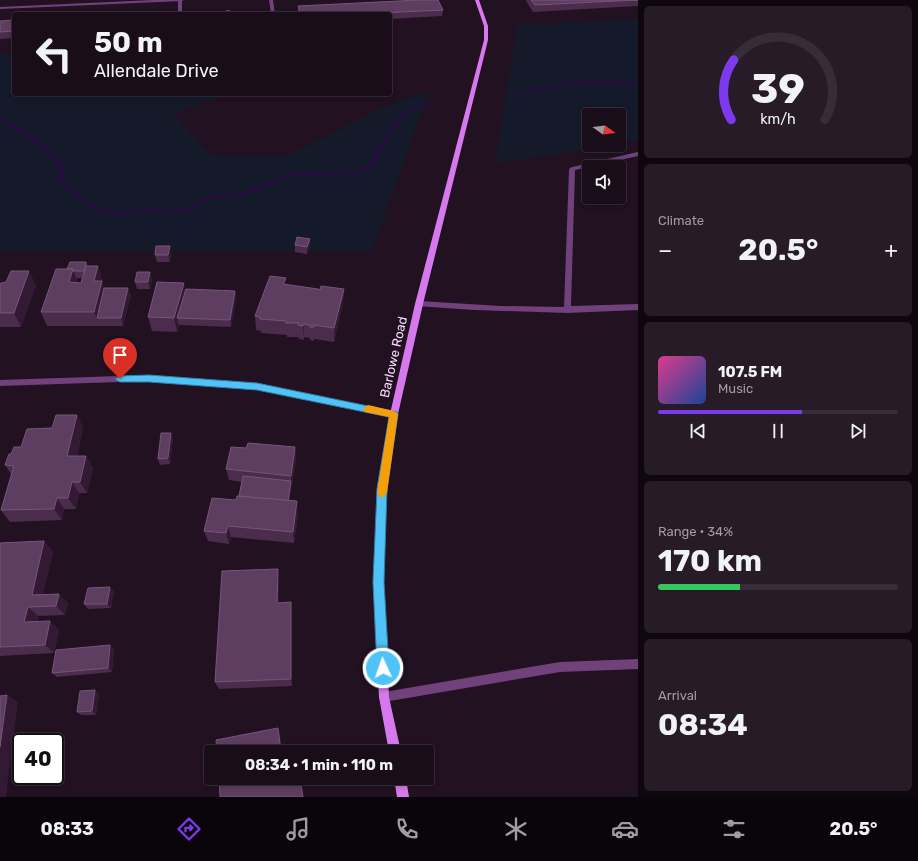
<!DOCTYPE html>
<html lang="en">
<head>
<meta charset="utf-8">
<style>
  :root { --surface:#190d19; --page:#261b26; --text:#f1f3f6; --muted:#9f9ca2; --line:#372d38; --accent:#7c3aed }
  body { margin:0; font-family:Rubik,sans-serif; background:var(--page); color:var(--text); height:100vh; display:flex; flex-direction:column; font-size:15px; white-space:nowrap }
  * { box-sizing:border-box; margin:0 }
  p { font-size:13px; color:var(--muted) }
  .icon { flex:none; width:22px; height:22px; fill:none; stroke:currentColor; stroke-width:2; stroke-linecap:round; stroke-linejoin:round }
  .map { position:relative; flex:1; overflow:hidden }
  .panel { display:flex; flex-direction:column; gap:6px; padding:6px; background:#0e070e; width:280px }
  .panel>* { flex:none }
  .guide { position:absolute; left:12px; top:12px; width:380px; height:84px; border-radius:4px; box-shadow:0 2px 6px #0003,0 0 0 1px var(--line); background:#190d19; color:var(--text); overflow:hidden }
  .needle { width:26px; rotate:105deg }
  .fabs { position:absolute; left:582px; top:108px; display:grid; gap:8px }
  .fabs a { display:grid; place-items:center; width:44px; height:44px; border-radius:4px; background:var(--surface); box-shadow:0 2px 6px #0003,0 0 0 1px var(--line); font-size:20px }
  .speed { position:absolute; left:12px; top:733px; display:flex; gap:8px; font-size:20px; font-weight:700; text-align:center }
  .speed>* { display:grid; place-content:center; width:52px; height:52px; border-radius:50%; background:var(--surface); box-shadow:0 2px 6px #0003,0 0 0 1px var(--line); line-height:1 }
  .speed .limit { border:2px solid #111; border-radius:6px; background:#fff; color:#111 }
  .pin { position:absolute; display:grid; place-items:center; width:34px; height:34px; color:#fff; margin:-41px -17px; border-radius:50% 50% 50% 0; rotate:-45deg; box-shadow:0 0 4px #0007 }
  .pin .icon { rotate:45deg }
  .me { position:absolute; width:44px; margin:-22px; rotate:357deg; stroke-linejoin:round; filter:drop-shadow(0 0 3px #0008) }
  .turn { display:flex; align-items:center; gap:14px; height:84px; padding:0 16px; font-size:18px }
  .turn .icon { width:52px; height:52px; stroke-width:2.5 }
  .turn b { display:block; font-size:28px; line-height:34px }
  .big { font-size:30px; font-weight:700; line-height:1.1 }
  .panel .tile { flex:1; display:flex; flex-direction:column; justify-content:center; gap:6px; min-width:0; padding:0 14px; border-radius:6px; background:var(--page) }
  .panel .dial { align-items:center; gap:0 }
  .dial svg { height:104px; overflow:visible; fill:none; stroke:var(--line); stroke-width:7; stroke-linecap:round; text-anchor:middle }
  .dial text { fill:var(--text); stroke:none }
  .song { display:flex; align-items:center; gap:12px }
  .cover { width:48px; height:48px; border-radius:6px; background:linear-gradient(135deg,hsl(330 70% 55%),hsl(220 70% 35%)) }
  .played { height:4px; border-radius:2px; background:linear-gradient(90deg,var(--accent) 60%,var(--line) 60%) }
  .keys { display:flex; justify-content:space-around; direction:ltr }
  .heat { display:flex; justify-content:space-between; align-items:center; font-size:22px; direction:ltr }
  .charge { height:6px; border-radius:3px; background:linear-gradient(90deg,#34c759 34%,var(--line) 0) }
  .trip { position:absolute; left:204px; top:745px; width:230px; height:40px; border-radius:4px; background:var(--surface); box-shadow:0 2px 6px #0003,0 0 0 1px var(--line); font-weight:700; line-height:40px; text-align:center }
  .menu { display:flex; height:64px; justify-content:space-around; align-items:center; background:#0a050a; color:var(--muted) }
  .menu .icon { width:28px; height:28px }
  .menu .current { color:var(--accent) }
  .menu b { font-size:18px; color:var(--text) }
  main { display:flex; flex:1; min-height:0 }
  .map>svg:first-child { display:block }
  .green { fill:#141a2a }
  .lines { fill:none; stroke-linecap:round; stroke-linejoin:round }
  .stream { fill:#22103b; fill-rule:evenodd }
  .lane { fill:#70417a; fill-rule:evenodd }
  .street { fill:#70417a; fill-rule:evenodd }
  .secondary { fill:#d779ee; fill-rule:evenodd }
  .wall { fill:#4c2c4d; fill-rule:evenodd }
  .shaded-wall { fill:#331934 }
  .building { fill:#5e3e60; stroke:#765678 }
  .route { fill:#4fc3f7; stroke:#337fa1 }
  .slow { fill:#f59e0b }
  .labels { text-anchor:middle; stroke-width:3.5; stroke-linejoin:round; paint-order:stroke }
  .street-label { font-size:13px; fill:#f6d6fa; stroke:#211121 }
</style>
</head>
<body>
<main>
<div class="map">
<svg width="638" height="797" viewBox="0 0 638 797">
  <rect width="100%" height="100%" fill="#211121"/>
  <g class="green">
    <path d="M638 19V139L619 143V115H589V145H607L541 157 495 163 517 25Z"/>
    <path d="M0 54H14V94H231L173 114 213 156 285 157 380 109 429 91 372 251H0Z"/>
  </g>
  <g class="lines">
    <g class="stream">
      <path d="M573 81H638V85H573L515 96 512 94Z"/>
      <path d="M427 103 430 105 429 106 406 114 380 152 372 168 359 174 295 176 239 198 210 199 188 212 168 215 145 212 123 217 102 213 75 197 57 180 59 167C42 148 24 132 0 122V118C26 126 49 145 65 167L63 180 79 195 104 209 123 213 145 208 168 211 186 208 209 195H236L294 172 356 171 367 166 374 152 402 112Z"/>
    </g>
    <g class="lane">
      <rect x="178" y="0" width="4" height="14"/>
      <path d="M269 0H273L275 14H271Z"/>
      <rect x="226" y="10" width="4" height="4"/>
      <path d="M638 152V156L575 170 571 306 638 304V310L567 313 474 310 416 306 415 304 416 302 419 301 501 306 564 307 569 169 572 167Z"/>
      <path d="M638 659V669L560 672 384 702 380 701 379 697 380 693 384 692 560 662Z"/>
    </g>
    <g class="street">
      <path d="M153 0H184L182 1 0 9V7Z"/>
      <path d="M149 375 257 384 394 411 397 412 398 414 397 416 394 417 257 390 149 381 0 386V380Z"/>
    </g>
    <g class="secondary">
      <path d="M475 0H479L488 26V40L423 304 398 414 386 489 383 582 389 697 401 752H389L379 697 373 582 378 489 390 414 415 304 484 40V26Z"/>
      <path d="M394 778H406L409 797H397Z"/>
    </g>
  </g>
  <g class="wall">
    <path d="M526 0H638V6L533 12 526 1Z"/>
    <path d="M298 6 443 10 442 16 390 19V14H298Z"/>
    <path d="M14 20V38L0 39V21Z"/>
    <path d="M295 245 310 246 307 254 295 252Z"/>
    <path d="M171 254 170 262H157L155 255Z"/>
    <path d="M86 262 88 266 103 280 102 283 104 288 131 295 123 326H47L41 312 67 269ZM76 278H82L81 283H78Z"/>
    <path d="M150 272 152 280 150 289H137L135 282Z"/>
    <path d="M0 285H36L21 327H0Z"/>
    <path d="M286 285 318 289H344L343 303 334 342 314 339V341L310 340V338L304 337V340L299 339V337H287V335L261 333V331L256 330 255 316Z"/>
    <path d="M186 289 235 291 236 298 231 327 179 325 177 332 152 331 148 317Z"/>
    <path d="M77 415 83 428 77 456H86L93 468 87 493H79L76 509H64L62 520 10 522 1 510 11 474 5 465 11 454 21 447 52 428Z"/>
    <path d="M173 439 170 464 160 465 158 459Z"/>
    <path d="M295 447 296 460 289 501 298 513 294 543 231 537 229 544 208 541 204 531 236 500 239 496 242 482 229 480 226 469 246 448Z"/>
    <path d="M44 541 53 552 43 594 68 603 65 615 38 616 37 622 59 630 54 653 0 656V543Z"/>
    <path d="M279 579V603L292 612V686L219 689 215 682Z"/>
    <path d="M110 587 114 592 111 608 88 609 84 604Z"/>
    <path d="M114 649 112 672 57 677 52 673Z"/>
    <path d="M99 694 96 715H81L77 712Z"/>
  </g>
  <g class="shaded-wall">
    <path d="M310 239V246L307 254V247Z"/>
    <path d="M170 246 171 254 170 262 168 255Z"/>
    <path d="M98 266 103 280 102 283 107 295 97 318 100 326 94 312V281Z"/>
    <path d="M73 269 78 283 69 282Z"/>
    <path d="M29 271 36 285 21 327 14 313Z"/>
    <path d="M150 272 152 280 150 289 148 282Z"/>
    <path d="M286 278V292L283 284Z"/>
    <path d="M184 283 187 297 177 318 179 325 177 332 174 318Z"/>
    <path d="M128 288 131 295 123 326 121 318Z"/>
    <path d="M344 289 343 303 334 342V328Z"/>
    <path d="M235 291 236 298 231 327 230 320Z"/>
    <path d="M304 324V340L303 326Z"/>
    <path d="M77 415 83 428 74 468 67 456Z"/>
    <path d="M171 433 173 439 170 464 168 458Z"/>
    <path d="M295 447 296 460 288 512 287 506 291 481V476Z"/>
    <path d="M86 456 93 468 87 493 80 482Z"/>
    <path d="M72 482 79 493 76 509 68 498Z"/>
    <path d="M57 498 64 509 62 520 54 509Z"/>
    <path d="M297 501 298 513 294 543 293 532Z"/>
    <path d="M228 526 231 537 229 544 226 533Z"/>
    <path d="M44 541 53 552 41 604 32 595Z"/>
    <path d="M278 569 279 579V612L277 603Z"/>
    <path d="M110 587 114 592 111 608 107 604Z"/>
    <path d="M59 594 68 603 65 615 56 606Z"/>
    <path d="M291 602 292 612V686L291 679Z"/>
    <path d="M28 607 38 616 34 631 24 622Z"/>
    <path d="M50 621 59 630 54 653 45 645Z"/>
    <path d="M110 645 114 649 112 672 108 668Z"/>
    <path d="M95 690 99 694 96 715 92 711Z"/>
    <path d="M7 695 18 702 6 797H0V747Z"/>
    <path d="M278 728 280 733 282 752H281Z"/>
  </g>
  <g class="building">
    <path d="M418 0H438L443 10 360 14H300L298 6Z"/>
    <path d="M531 0H638L535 5Z"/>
    <path d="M148 13V14H133Z"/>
    <path d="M14 20V31L0 32V21Z"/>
    <path d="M297 237 310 239 307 247 295 245Z"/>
    <path d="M156 246H170L168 255H155Z"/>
    <path d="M70 262H86L84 271H73V269H67Z"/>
    <path d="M86 266H98L94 281H102L94 312H41L56 269H73L69 282 81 283Z"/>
    <path d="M11 271H29L14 313H0V285L1 283 6 282Z"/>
    <path d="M137 272H150L148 282H135Z"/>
    <path d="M270 276 286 278 283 284 318 289 320 290 321 286 344 289 334 328 314 325V327H310V325L304 324 303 326 298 325 299 323H286V321L260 319V317L255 316Z"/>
    <path d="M157 282 184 283 174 318 148 317Z"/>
    <path d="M104 288H128L121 318H97Z"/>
    <path d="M186 289 235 291 230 320 177 318Z"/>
    <path d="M56 415H77L67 456H86L80 482H72L68 498H57L54 509 1 510 14 466 5 465 9 454H11L14 447H21L27 429 52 428Z"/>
    <path d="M161 433H171L168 458 158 459Z"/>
    <path d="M248 443 295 447 291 476 226 469 231 447 246 448Z"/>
    <path d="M243 476 291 481 288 501 239 496Z"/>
    <path d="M237 496 297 501 293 532 228 526 226 533 204 531 212 498 236 500Z"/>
    <path d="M44 541 32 595 59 594 56 606 28 607 24 622 50 621 45 645 0 647V543Z"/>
    <path d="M278 569 277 603 291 602V679L215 682 222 571Z"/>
    <path d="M110 587 107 604H84L88 588Z"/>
    <path d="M110 645 108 668 52 673 56 650Z"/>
    <path d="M95 690 92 711 77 712 80 691Z"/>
    <path d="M7 695 0 747V696Z"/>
    <path d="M278 728 281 752H217L216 740Z"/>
    <path d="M219 778H285V779L292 778H300L303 797H220Z"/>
  </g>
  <path class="route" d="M149 375 257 383 397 412 398 414 387 489 384 582 389 668 387 672 383 674 379 672 377 668 373 582 377 489 389 417 257 390 149 382H120L115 379 120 376Z"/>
  <path class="slow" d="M368 405 394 411 398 414 387 493 382 498 377 493 389 417 365 412 363 409Z"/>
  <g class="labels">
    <g class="street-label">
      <text transform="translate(393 357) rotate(-77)" y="5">Barlowe Road</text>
    </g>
  </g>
</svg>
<div class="fabs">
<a><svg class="needle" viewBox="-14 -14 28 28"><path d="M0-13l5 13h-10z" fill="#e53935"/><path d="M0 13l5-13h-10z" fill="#9f9ca2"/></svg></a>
<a><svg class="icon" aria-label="sound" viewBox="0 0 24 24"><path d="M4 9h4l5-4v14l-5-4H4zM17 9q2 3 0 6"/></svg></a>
</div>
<div class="speed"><div class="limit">40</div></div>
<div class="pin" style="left:120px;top:379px;background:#d93025"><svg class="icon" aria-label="arrive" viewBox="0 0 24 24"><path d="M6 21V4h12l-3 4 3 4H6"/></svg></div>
<svg class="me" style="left:383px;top:668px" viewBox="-20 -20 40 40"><circle r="17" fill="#4fc3f7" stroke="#fff" stroke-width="3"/><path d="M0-11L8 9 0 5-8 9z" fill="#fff"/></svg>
<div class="trip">08:34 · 1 min · 110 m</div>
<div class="guide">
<div class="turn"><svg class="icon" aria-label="left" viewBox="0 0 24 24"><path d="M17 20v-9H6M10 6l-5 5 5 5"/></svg><div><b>50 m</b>Allendale Drive</div></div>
</div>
</div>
<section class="panel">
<div class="tile dial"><svg viewBox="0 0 100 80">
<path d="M14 69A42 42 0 1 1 86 69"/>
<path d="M14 69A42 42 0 0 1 16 23" stroke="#7c3aed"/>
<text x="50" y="56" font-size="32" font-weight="700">39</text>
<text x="50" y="72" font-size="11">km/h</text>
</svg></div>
<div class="tile"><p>Climate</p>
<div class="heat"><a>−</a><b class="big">20.5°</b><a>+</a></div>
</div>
<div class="tile">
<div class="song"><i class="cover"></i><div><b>107.5 FM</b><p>Music</p></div></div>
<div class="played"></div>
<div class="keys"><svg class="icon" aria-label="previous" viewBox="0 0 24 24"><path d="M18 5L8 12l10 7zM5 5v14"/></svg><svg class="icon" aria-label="pause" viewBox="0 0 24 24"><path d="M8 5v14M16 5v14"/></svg><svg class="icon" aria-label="next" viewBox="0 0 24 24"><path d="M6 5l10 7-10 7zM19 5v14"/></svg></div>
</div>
<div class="tile"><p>Range · 34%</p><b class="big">170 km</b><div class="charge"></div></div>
<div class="tile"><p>Arrival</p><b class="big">08:34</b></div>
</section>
</main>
<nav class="menu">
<b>08:33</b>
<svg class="icon current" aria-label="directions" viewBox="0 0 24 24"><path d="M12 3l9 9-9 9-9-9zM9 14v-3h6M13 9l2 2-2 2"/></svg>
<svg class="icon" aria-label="music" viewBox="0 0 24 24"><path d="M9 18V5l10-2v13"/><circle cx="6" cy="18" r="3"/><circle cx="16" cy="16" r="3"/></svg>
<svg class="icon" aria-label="phone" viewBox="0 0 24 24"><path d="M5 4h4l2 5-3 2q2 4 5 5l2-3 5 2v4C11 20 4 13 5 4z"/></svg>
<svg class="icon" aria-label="climate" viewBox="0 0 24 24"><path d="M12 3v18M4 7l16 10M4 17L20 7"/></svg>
<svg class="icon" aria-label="car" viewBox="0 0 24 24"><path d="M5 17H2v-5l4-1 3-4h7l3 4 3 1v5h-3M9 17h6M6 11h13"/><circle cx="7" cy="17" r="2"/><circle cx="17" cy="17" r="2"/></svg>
<svg class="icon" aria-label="filters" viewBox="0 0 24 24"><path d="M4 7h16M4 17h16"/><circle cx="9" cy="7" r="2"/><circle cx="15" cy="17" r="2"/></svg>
<b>20.5°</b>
</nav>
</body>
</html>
